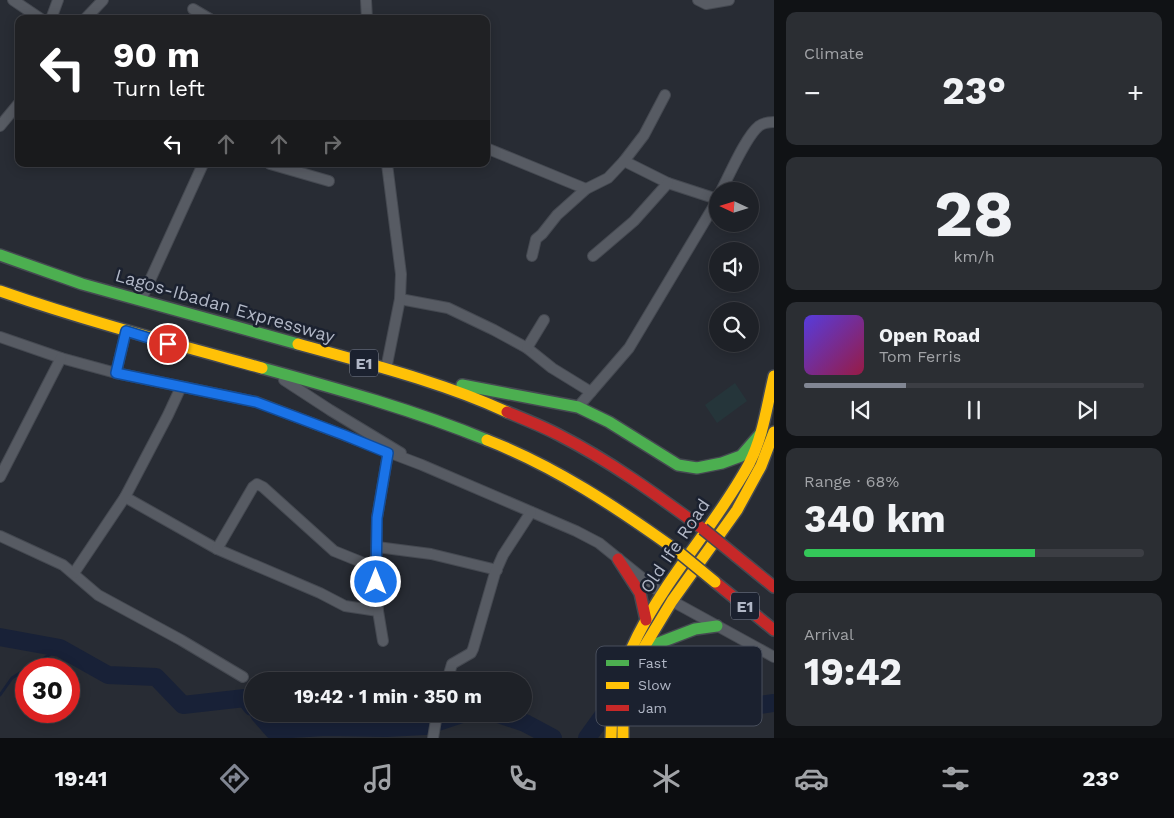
<!DOCTYPE html>
<html lang="en">
<head>
<meta charset="utf-8">
<style>
  :root { --surface:#1e2127; --page:#2b2e33; --text:#f1f3f6; --muted:#a1a3a7; --line:#3c3e44; --accent:#818693 }
  body { margin:0; font-family:"Work Sans",sans-serif; background:var(--page); color:var(--text); height:100vh; display:flex; flex-direction:column; font-size:19px; white-space:nowrap }
  * { box-sizing:border-box; margin:0 }
  p { font-size:16px; color:var(--muted) }
  .icon { flex:none; width:28px; height:28px; fill:none; stroke:currentColor; stroke-width:2; stroke-linecap:round; stroke-linejoin:round }
  .map { position:relative; flex:1; overflow:hidden }
  .drawer { display:flex; flex-direction:column; gap:12px; padding:12px; background:#101215; width:400px }
  .drawer>* { flex:none }
  .guide { position:absolute; left:15px; top:15px; width:475px; height:152px; border-radius:10px; box-shadow:0 2px 12px #0003,0 0 0 1px var(--line); background:#202124; color:#fff; overflow:hidden }
  .needle { width:32px; rotate:274deg }
  .controls { position:absolute; left:709px; top:182px; display:grid; gap:10px }
  .controls a { display:grid; place-items:center; width:50px; height:50px; border-radius:50%; background:var(--surface); box-shadow:0 2px 12px #0003,0 0 0 1px var(--line); font-size:25px }
  .speed { position:absolute; left:15px; top:658px; display:flex; gap:10px; font-size:25px; font-weight:700; text-align:center }
  .speed>* { display:grid; place-content:center; width:65px; height:65px; border-radius:50%; background:var(--surface); box-shadow:0 2px 12px #0003,0 0 0 1px var(--line); line-height:1 }
  .speed .limit { border:8px solid #d22; background:#fff; color:#111 }
  .pin { position:absolute; display:grid; place-items:center; width:42px; height:42px; color:#fff; margin:-21px; border:2px solid #fff; border-radius:50%; box-shadow:0 1px 5px #0007 }
  .me { position:absolute; width:55px; margin:-28px; rotate:0deg; stroke-linejoin:round; filter:drop-shadow(0 0 4px #0008) }
  .turn { display:flex; align-items:center; gap:18px; height:105px; padding:0 15px; font-size:22px }
  .turn .icon { width:65px; height:65px; stroke-width:2.5 }
  .turn b { display:block; font-size:35px; line-height:42px }
  .lanes { display:flex; align-items:center; height:48px; padding:0 15px; background:#0003; justify-content:center; gap:25px; direction:ltr }
  .lanes .off { opacity:.35 }
  .big { font-size:38px; font-weight:700; line-height:1.1 }
  .drawer .widget { flex:1; display:flex; flex-direction:column; justify-content:center; gap:8px; min-width:0; padding:0 18px; border-radius:10px; background:var(--page) }
  .drawer .dial { align-items:center; gap:0 }
  .dial b { font-size:65px; line-height:1 }
  .song { display:flex; align-items:center; gap:15px }
  .cover { width:60px; height:60px; border-radius:8px; background:linear-gradient(135deg,hsl(250 70% 55%),hsl(340 70% 35%)) }
  .played { height:5px; border-radius:2px; background:linear-gradient(90deg,var(--accent) 30%,var(--line) 30%) }
  .keys { display:flex; justify-content:space-around; direction:ltr }
  .heat { display:flex; justify-content:space-between; align-items:center; font-size:28px; direction:ltr }
  .charge { height:8px; border-radius:4px; background:linear-gradient(90deg,#34c759 68%,var(--line) 0) }
  .trip { position:absolute; left:244px; top:672px; width:288px; height:50px; border-radius:25px; background:var(--surface); box-shadow:0 2px 12px #0003,0 0 0 1px var(--line); font-weight:700; line-height:50px; text-align:center }
  .menu { display:flex; height:80px; justify-content:space-around; align-items:center; background:#0c0d10; color:var(--muted) }
  .menu .icon { width:35px; height:35px }
  .menu .current { color:var(--accent) }
  .menu b { font-size:22px; color:var(--text) }
  main { display:flex; flex:1; min-height:0 }
  .map>svg:first-child { display:block }
  .green { fill:#25353a }
  .lines { fill:none; stroke-linecap:round; stroke-linejoin:round }
  .stream { stroke:#182137; stroke-width:3 }
  .river { stroke:#182137; stroke-width:18 }
  .street-casing { stroke:#454951; stroke-width:12 }
  .fast-casing { stroke:#454951; stroke-width:14 }
  .slow-casing { stroke:#454951; stroke-width:14 }
  .jam-casing { stroke:#454951; stroke-width:14 }
  .street { stroke:#575b63; stroke-width:10 }
  .fast { stroke:#4caf50; stroke-width:11 }
  .slow { stroke:#ffc107; stroke-width:11 }
  .jam { stroke:#c62828; stroke-width:11 }
  .slow-bridge-casing { stroke:#45484f; stroke-width:14; stroke-linecap:butt }
  .jam-bridge-casing { stroke:#45484f; stroke-width:14; stroke-linecap:butt }
  .slow-bridge { stroke:#ffc107; stroke-width:11 }
  .jam-bridge { stroke:#c62828; stroke-width:11 }
  .route-casing { stroke:#114b97; stroke-width:12 }
  .route { stroke:#1a73e8; stroke-width:9 }
  .labels { text-anchor:middle; stroke-width:5; stroke-linejoin:round; paint-order:stroke }
  .shield { fill:#1b212f; stroke:#848a99; stroke-width:1 }
  .shield-label { font-size:16px; font-weight:bold; fill:#b1b7c6 }
  .street-label { font-size:18px; fill:#b1b7c6; stroke:#1b212f }
  .key { fill:#1b212f; stroke:#484e5c; stroke-width:1 }
  .key-label { font-size:14px; fill:#b1b7c6 }
</style>
</head>
<body>
<main>
<div class="map">
<svg width="774" height="738" viewBox="0 0 774 738">
  <rect width="100%" height="100%" fill="#282c34"/>
  <path class="green" d="M735 383 747 401 717 423 705 405Z"/>
  <g class="lines">
    <g class="stream">
      <path d="M27 669 60 648"/>
      <path d="M0 695 12 678 26 669"/>
    </g>
    <g class="river">
      <path d="M0 637 60 648 108 675 156 677 183 705 245 698 252 707"/>
      <path d="M259 714 273 730 326 727 386 728 426 726 462 714"/>
      <path d="M498 714 525 723 553 738"/>
      <path d="M587 738 613 702 663 704 702 698 751 706 774 703"/>
    </g>
    <defs>
      <g id="street">
        <path d="M13 0 41 19"/>
        <path d="M366 0 367 19"/>
        <path d="M698 0 706 4 729 0"/>
        <path d="M193 9 210 19"/>
        <path d="M51 19 58 0"/>
        <path d="M85 19 103 0"/>
        <path d="M0 126 19 103"/>
        <path d="M486 148 586 189"/>
        <path d="M624 161 668 183 717 199"/>
        <path d="M270 164 329 181"/>
        <path d="M721 191C729 176 746 136 759 126 763 123 769 122 774 122"/>
        <path d="M532 256 536 239 542 234 557 215 586 189 608 178 624 161 644 135 665 95"/>
        <path d="M593 256 634 221 668 183"/>
        <path d="M400 299 448 308 494 330 527 348 552 368 591 392"/>
        <path d="M141 300 203 164"/>
        <path d="M0 337 61 358 116 373 257 402 422 465 576 531 599 543 662 594"/>
        <path d="M527 348 544 320"/>
        <path d="M386 369 400 299 401 274 387 164"/>
        <path d="M116 373 126 331"/>
        <path d="M284 380 330 410 401 453"/>
        <path d="M578 407 629 348 718 199"/>
        <path d="M0 477 61 358"/>
        <path d="M125 497 217 549 320 593 345 606 378 611"/>
        <path d="M0 536 63 565 98 595 181 640 243 677"/>
        <path d="M377 547 431 554 497 570"/>
        <path d="M217 549 253 487 257 484 263 487 334 551 376 568"/>
        <path d="M74 573 125 497 168 415 181 387"/>
        <path d="M672 601 774 657"/>
        <path d="M383 641 378 611 376 568 377 518 388 453"/>
        <path d="M447 681 452 664 471 653 473 649 495 573 503 555 531 512"/>
        <path d="M433 738 437 714"/>
      </g>
      <g id="fast">
        <path d="M0 255 82 284 298 344"/>
        <path d="M262 368C338 389 414 410 487 440"/>
        <path d="M462 385 578 407 609 422 678 465 697 468 722 463 741 456 761 433"/>
        <path d="M643 649 695 629 717 626"/>
      </g>
      <g id="slow">
        <path d="M0 291C86 321 174 344 262 368"/>
        <path d="M298 344C366 363 442 382 507 412"/>
        <path d="M487 440C556 467 616 507 676 550"/>
        <path d="M611 738C611 630 701 553 749 464 763 437 767 405 774 376"/>
        <path d="M623 738V721L631 687 643 649 672 601 737 510 761 466 774 432"/>
      </g>
      <g id="jam">
        <path d="M507 412C524 419 542 426 559 435 610 461 657 495 703 529"/>
        <path d="M736 556 774 587"/>
        <path d="M618 559 640 593 646 620"/>
        <path d="M715 582 774 630"/>
      </g>
    </defs>
    <use href="#street" class="street-casing"/>
    <use href="#fast" class="fast-casing"/>
    <use href="#slow" class="slow-casing"/>
    <use href="#jam" class="jam-casing"/>
    <use href="#street" class="street"/>
    <use href="#fast" class="fast"/>
    <use href="#slow" class="slow"/>
    <use href="#jam" class="jam"/>
    <defs>
      <path id="slow-bridge" d="M676 550 715 582"/>
      <path id="jam-bridge" d="M703 529 736 556"/>
    </defs>
    <use href="#slow-bridge" class="slow-bridge-casing"/>
    <use href="#jam-bridge" class="jam-bridge-casing"/>
    <use href="#slow-bridge" class="slow-bridge"/>
    <use href="#jam-bridge" class="jam-bridge"/>
  </g>
  <g class="lines">
    <defs>
      <path id="route" d="M168 344 126 331 116 373 256 402 344 435 388 453 377 518 376 582"/>
    </defs>
    <use href="#route" class="route-casing"/>
    <use href="#route" class="route"/>
  </g>
  <g class="labels">
    <g class="shield">
      <rect x="350" y="349.5" width="28" height="27" rx="4"/>
      <rect x="731" y="592.5" width="28" height="27" rx="4"/>
    </g>
    <g class="shield-label">
      <text x="364" y="369">E1</text>
      <text x="745" y="612">E1</text>
    </g>
    <g class="street-label">
      <text transform="translate(225 306) rotate(16)" y="6">Lagos-Ibadan Expressway</text>
      <text transform="translate(675 546) rotate(-56)" y="6">Old Ife Road</text>
    </g>
  </g>
  <rect x="596" y="646" width="166" height="80" rx="8" class="key"/>
  <rect x="606" y="660" width="23" height="6" fill="#4caf50"/>
  <rect x="606" y="682" width="23" height="7" fill="#ffc107"/>
  <rect x="606" y="705" width="23" height="6" fill="#c62828"/>
  <g class="key-label">
    <text x="638" y="668">Fast</text>
    <text x="638" y="690">Slow</text>
    <text x="638" y="713">Jam</text>
  </g>
</svg>
<div class="controls">
<a><svg class="needle" viewBox="-14 -14 28 28"><path d="M0-13l5 13h-10z" fill="#e53935"/><path d="M0 13l5-13h-10z" fill="#a1a3a7"/></svg></a>
<a><svg class="icon" aria-label="sound" viewBox="0 0 24 24"><path d="M4 9h4l5-4v14l-5-4H4zM17 9q2 3 0 6"/></svg></a>
<a><svg class="icon" aria-label="search" viewBox="0 0 24 24"><circle cx="10" cy="10" r="6"/><path d="M15 15l6 6"/></svg></a>
</div>
<div class="speed"><div class="limit">30</div></div>
<div class="pin" style="left:168px;top:344px;background:#d93025"><svg class="icon" aria-label="arrive" viewBox="0 0 24 24"><path d="M6 21V4h12l-3 4 3 4H6"/></svg></div>
<svg class="me" style="left:376px;top:582px" viewBox="-20 -20 40 40"><circle r="17" fill="#1a73e8" stroke="#fff" stroke-width="3"/><path d="M0-11L8 9 0 5-8 9z" fill="#fff"/></svg>
<div class="trip">19:42 · 1 min · 350 m</div>
<div class="guide">
<div class="turn"><svg class="icon" aria-label="left" viewBox="0 0 24 24"><path d="M17 20v-9H6M10 6l-5 5 5 5"/></svg><div><b>90 m</b>Turn left</div></div>
<div class="lanes"><svg class="icon" aria-label="left" viewBox="0 0 24 24"><path d="M17 20v-9H6M10 6l-5 5 5 5"/></svg><svg class="icon off" aria-label="ahead" viewBox="0 0 24 24"><path d="M12 20V5M6 11l6-6 6 6"/></svg><svg class="icon off" aria-label="ahead" viewBox="0 0 24 24"><path d="M12 20V5M6 11l6-6 6 6"/></svg><svg class="icon off" aria-label="right" viewBox="0 0 24 24"><path d="M7 20v-9h11M14 6l5 5-5 5"/></svg></div>
</div>
</div>
<section class="drawer">
<div class="widget"><p>Climate</p>
<div class="heat"><a>−</a><b class="big">23°</b><a>+</a></div>
</div>
<div class="widget dial"><b>28</b><p>km/h</p></div>
<div class="widget">
<div class="song"><i class="cover"></i><div><b>Open Road</b><p>Tom Ferris</p></div></div>
<div class="played"></div>
<div class="keys"><svg class="icon" aria-label="previous" viewBox="0 0 24 24"><path d="M18 5L8 12l10 7zM5 5v14"/></svg><svg class="icon" aria-label="pause" viewBox="0 0 24 24"><path d="M8 5v14M16 5v14"/></svg><svg class="icon" aria-label="next" viewBox="0 0 24 24"><path d="M6 5l10 7-10 7zM19 5v14"/></svg></div>
</div>
<div class="widget"><p>Range · 68%</p><b class="big">340 km</b><div class="charge"></div></div>
<div class="widget"><p>Arrival</p><b class="big">19:42</b></div>
</section>
</main>
<nav class="menu">
<b>19:41</b>
<svg class="icon current" aria-label="directions" viewBox="0 0 24 24"><path d="M12 3l9 9-9 9-9-9zM9 14v-3h6M13 9l2 2-2 2"/></svg>
<svg class="icon" aria-label="music" viewBox="0 0 24 24"><path d="M9 18V5l10-2v13"/><circle cx="6" cy="18" r="3"/><circle cx="16" cy="16" r="3"/></svg>
<svg class="icon" aria-label="phone" viewBox="0 0 24 24"><path d="M5 4h4l2 5-3 2q2 4 5 5l2-3 5 2v4C11 20 4 13 5 4z"/></svg>
<svg class="icon" aria-label="climate" viewBox="0 0 24 24"><path d="M12 3v18M4 7l16 10M4 17L20 7"/></svg>
<svg class="icon" aria-label="car" viewBox="0 0 24 24"><path d="M5 17H2v-5l4-1 3-4h7l3 4 3 1v5h-3M9 17h6M6 11h13"/><circle cx="7" cy="17" r="2"/><circle cx="17" cy="17" r="2"/></svg>
<svg class="icon" aria-label="filters" viewBox="0 0 24 24"><path d="M4 7h16M4 17h16"/><circle cx="9" cy="7" r="2"/><circle cx="15" cy="17" r="2"/></svg>
<b>23°</b>
</nav>
</body>
</html>
